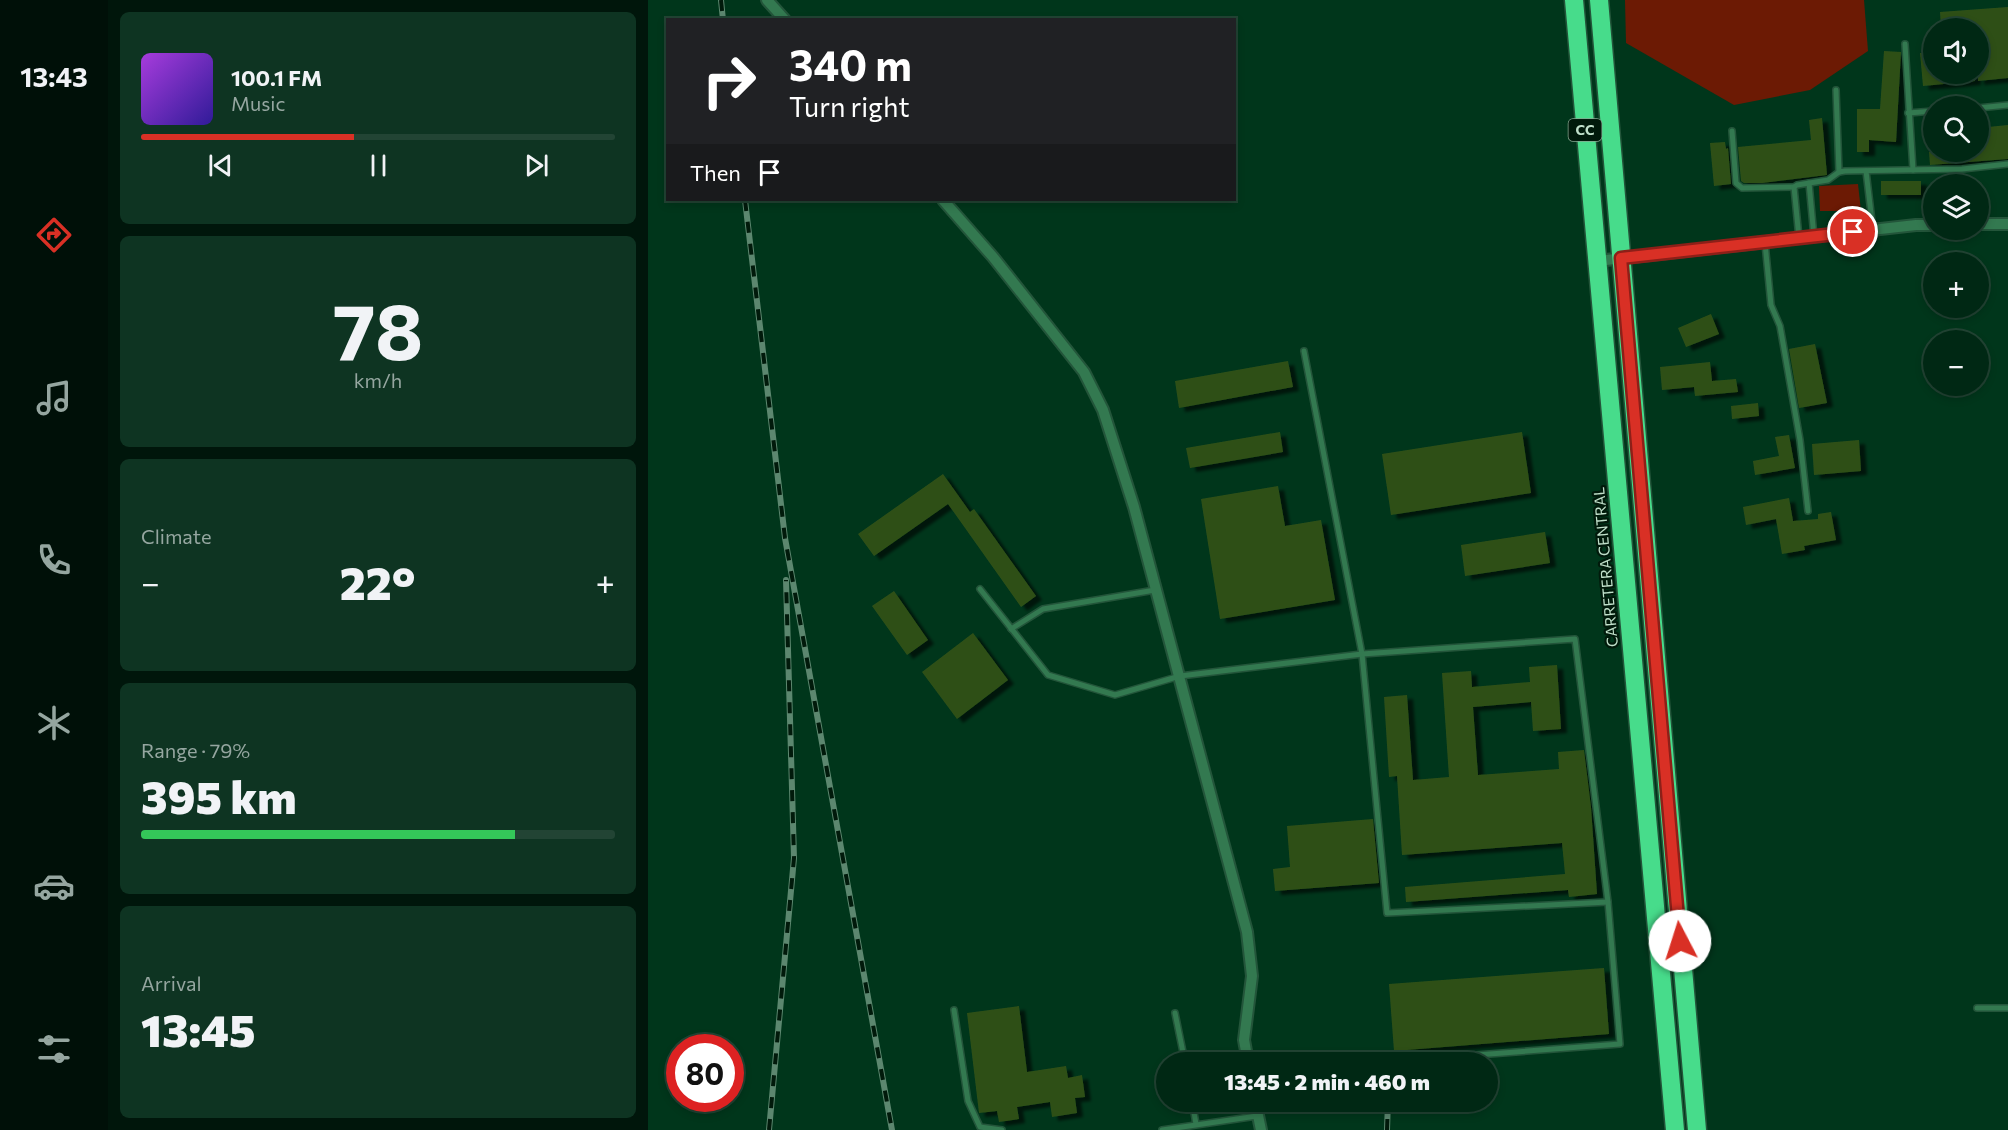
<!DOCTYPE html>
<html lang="en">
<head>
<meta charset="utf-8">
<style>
  :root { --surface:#002814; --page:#0e3422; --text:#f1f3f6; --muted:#95a6a0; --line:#224434; --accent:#d93025 }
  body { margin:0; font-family:Commissioner,sans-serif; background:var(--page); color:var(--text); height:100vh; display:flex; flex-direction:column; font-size:22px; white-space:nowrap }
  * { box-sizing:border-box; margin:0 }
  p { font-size:20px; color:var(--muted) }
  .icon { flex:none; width:33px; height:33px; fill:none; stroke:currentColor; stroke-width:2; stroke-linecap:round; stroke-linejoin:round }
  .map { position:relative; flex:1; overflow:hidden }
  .drawer { display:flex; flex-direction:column; gap:12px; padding:12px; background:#00160b; width:540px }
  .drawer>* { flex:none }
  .guide { position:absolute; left:18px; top:18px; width:570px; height:183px; border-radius:0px; box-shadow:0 3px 9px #0003,0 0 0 2px var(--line); background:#202124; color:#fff; overflow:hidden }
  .buttons { position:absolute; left:1275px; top:18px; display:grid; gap:12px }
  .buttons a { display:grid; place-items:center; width:66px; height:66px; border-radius:50%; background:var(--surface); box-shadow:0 3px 9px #0003,0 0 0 2px var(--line); font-size:30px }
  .speed { position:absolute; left:18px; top:1034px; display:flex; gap:12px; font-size:30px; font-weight:700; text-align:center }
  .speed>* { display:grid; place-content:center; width:78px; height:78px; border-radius:50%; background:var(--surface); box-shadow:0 3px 9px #0003,0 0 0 2px var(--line); line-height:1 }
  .speed .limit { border:9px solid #d22; background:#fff; color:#111 }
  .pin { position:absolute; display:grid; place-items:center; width:51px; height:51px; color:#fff; margin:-26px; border:3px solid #fff; border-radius:50%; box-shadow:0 2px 6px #0007 }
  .me { position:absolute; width:66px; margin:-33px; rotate:355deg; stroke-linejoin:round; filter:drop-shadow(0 0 4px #0008) }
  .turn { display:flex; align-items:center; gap:21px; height:126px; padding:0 24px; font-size:27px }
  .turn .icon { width:78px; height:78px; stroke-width:2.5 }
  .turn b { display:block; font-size:42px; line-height:51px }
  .then { display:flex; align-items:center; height:57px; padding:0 24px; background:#0003; gap:12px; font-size:22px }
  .big { font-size:45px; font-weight:800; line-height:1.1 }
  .drawer .card { flex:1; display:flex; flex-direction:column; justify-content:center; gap:9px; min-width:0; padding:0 21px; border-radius:9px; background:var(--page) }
  .drawer .dial { align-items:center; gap:0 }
  .dial b { font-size:78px; line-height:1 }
  .song { display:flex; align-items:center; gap:18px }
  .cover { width:72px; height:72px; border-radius:9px; background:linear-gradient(135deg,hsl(280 70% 55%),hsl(250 70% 35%)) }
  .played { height:6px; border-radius:3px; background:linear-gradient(90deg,var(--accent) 45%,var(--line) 45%) }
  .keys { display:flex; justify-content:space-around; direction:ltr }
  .heat { display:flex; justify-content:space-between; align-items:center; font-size:33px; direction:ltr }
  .charge { height:9px; border-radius:4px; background:linear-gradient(90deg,#34c759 79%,var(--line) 0) }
  .trip { position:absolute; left:508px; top:1052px; width:342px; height:60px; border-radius:30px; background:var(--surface); box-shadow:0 3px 9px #0003,0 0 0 2px var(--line); font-weight:800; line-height:60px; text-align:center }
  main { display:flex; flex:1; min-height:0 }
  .menu { display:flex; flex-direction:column; width:108px; justify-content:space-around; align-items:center; background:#001008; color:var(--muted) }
  .menu .icon { width:42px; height:42px }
  .menu .selected { color:var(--accent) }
  .menu b { font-size:27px; color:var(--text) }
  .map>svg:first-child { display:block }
  .park { fill:#6c1a04 }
  .building { fill:#2f5019; filter:url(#shadow) }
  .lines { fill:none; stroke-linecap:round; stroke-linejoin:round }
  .lane-casing { stroke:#23553a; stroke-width:8 }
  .street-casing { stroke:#23553a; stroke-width:14 }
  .highway-casing { stroke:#23553a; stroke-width:21 }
  .lane { stroke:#337950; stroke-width:5 }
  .street { stroke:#337950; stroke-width:10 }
  .highway { stroke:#47dc8b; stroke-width:18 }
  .rail-casing { stroke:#5c876f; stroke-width:6 }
  .rail { stroke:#011a0b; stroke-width:4; stroke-dasharray:11; stroke-linecap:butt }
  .route-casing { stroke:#8d1f18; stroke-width:15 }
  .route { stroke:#d93025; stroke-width:10 }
  .labels { text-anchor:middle; stroke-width:4.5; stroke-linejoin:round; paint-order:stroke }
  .shield { fill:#011a0b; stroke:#87a591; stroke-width:1.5 }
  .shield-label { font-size:14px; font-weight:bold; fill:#c0e0ca }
  .street-label { font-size:15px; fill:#c0e0ca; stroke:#011a0b }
</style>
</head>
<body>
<main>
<nav class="menu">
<b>13:43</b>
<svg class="icon selected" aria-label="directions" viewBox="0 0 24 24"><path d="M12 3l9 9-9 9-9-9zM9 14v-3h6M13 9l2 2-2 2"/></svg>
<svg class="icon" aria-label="music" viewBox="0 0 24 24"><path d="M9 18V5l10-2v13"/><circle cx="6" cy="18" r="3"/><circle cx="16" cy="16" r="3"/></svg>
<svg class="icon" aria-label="phone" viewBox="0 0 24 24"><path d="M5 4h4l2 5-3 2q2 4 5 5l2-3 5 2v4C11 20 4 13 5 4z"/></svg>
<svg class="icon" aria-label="climate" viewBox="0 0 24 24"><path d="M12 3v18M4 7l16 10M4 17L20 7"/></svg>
<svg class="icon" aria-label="car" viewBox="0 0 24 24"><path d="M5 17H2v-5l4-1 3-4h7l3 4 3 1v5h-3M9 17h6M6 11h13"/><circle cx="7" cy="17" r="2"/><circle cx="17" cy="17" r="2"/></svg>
<svg class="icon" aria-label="filters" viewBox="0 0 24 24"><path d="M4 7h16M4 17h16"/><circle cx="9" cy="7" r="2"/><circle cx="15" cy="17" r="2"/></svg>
</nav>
<section class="drawer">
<div class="card">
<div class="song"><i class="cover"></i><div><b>100.1 FM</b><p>Music</p></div></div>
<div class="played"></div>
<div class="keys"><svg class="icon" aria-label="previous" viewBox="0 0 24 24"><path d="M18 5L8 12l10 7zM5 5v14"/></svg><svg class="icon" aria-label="pause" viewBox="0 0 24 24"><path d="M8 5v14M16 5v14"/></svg><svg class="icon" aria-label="next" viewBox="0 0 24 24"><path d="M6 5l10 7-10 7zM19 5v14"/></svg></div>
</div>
<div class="card dial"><b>78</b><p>km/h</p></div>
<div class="card"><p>Climate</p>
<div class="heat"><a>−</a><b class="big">22°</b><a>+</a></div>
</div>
<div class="card"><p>Range · 79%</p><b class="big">395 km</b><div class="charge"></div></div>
<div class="card"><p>Arrival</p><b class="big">13:45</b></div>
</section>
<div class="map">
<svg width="1360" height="1130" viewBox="0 0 1360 1130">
  <defs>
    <filter id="shadow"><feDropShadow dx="6" dy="4" stdDeviation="1.5" flood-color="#0009"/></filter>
  </defs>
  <rect width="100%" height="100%" fill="#00361b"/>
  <g class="park">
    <path d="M977 0H1216L1220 51 1162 90 1086 105 978 43Z"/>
    <path d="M1210 184 1213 211H1172L1171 186Z"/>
  </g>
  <g class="building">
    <path d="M1360 7V78L1330 81V28H1293L1292 12Z"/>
    <path d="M1236 51 1253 52 1248 142 1221 140V152H1209V109H1232Z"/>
    <path d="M1286 52V74H1327V81L1275 86 1272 53Z"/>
    <path d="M1174 118 1179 175 1114 183H1096L1093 181 1090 147 1163 140 1161 120Z"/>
    <path d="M1360 125V159L1282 165 1281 152H1330V128Z"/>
    <path d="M1077 142 1078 149 1080 148 1083 184 1066 186 1062 143Z"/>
    <rect x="1233" y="181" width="40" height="14"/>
    <path d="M1063 314 1071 334 1038 347 1030 328Z"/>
    <path d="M1167 344 1179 403 1151 408 1141 349Z"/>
    <path d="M640 361 645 387 531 408 527 381Z"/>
    <path d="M1062 362 1064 381 1088 379 1090 392 1047 396 1046 387 1014 390 1012 367Z"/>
    <path d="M1110 403 1111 416 1084 419 1083 406Z"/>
    <path d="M632 432 635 452 542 468 538 448Z"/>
    <path d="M874 432 883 493 743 515 734 454Z"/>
    <path d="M1141 435 1147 468 1107 475 1105 461 1131 456 1127 437Z"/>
    <path d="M1211 440 1213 471 1166 475 1164 444Z"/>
    <path d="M295 474 322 512 326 509 388 596 373 607 300 504 226 556 210 534Z"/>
    <path d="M630 486 637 526 673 520 687 600 572 619 553 499Z"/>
    <path d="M1141 498 1145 521 1170 519V514L1183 512 1188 540 1156 546 1157 550 1134 554 1128 519 1098 525 1095 507Z"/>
    <path d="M897 532 902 563 817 576 813 545Z"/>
    <path d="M246 591 280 640 259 655 224 606Z"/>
    <path d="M325 633 360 680 309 719 274 672Z"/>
    <path d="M909 665 913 729 885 731 883 702 825 707 830 775 911 769 910 752 936 750 943 807 949 894 921 897 920 890 758 902 757 887 917 874 914 843 754 855 749 776 741 777 736 697 759 695 765 780 801 777 794 673 823 671 824 687 882 682 881 667Z"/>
    <path d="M725 819 731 883 627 891 625 869 642 867 639 826Z"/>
    <path d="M956 968 961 1034 746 1051 741 984Z"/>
    <path d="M371 1006 379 1072 418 1066 420 1078 434 1075 437 1097 427 1098 429 1113 404 1117 402 1102 369 1107 371 1119 351 1122 349 1111 331 1113 319 1013Z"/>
  </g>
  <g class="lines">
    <defs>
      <g id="lane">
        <path d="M1257 44 1265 170"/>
        <path d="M1188 90 1191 172"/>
        <path d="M1330 108 1360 105"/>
        <path d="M1260 113 1286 111"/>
        <path d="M1084 131 1088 183 1094 188 1146 187"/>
        <path d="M1218 171 1225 230"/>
        <path d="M1161 183 1166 237"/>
        <path d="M1151 238 1146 187 1149 185 1180 180 1191 172 1197 171 1314 169 1360 164"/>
        <path d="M1117 243 1123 305 1132 326 1152 440 1160 511"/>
        <path d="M656 351 714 654 739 913 960 902"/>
        <path d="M332 589 400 675 467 695 532 676 714 654 927 639 960 902 972 1044 749 1061"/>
        <path d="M363 629 395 609 507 590"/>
        <path d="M1329 1008H1360"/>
        <path d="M306 1010 320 1101 332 1127 354 1130"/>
        <path d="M527 1013 537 1062"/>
        <path d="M544 1101 548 1124"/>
        <path d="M514 1130 609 1116"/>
      </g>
      <g id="street">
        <path d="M119 0 137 20"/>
        <path d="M295 200 345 257 436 372 455 410 486 507 599 932 604 976 596 1040 600 1062"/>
        <path d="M1330 224H1360"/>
        <path d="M949 261 1268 225H1286"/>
        <path d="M607 1101 613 1130"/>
      </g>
      <g id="highway">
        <path d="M926 0 1027 1130"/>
        <path d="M951 0 1049 1130"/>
      </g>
    </defs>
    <use href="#lane" class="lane-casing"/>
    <use href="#street" class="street-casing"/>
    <use href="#highway" class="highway-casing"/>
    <use href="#lane" class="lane"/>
    <use href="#street" class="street"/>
    <use href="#highway" class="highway"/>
    <defs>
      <g id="rail">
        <path d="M73 0 75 20"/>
        <path d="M97 200 137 538 244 1130"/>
        <path d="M121 1130 146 858 138 580"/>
        <path d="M739 1130 740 1101"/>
      </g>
    </defs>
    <use href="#rail" class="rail-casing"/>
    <use href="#rail" class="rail"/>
  </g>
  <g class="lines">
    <defs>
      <path id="route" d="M1032 941 973 258 1205 232"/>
    </defs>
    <use href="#route" class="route-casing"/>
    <use href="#route" class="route"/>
  </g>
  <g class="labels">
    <rect class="shield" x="920.5" y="119" width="33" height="22" rx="4.5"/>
    <g class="shield-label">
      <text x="937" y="135">CC</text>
    </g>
    <g class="street-label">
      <text transform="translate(958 567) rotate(-95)" y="5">CARRETERA CENTRAL</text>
    </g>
  </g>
</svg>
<div class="buttons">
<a><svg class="icon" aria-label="sound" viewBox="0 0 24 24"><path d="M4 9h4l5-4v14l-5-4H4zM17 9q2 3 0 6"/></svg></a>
<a><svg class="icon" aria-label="search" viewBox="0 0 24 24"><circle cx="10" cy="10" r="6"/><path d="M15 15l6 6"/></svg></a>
<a><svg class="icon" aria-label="layers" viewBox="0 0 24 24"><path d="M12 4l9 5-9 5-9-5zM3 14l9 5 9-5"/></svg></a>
<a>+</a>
<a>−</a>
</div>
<div class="speed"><div class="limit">80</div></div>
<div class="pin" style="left:1205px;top:232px;background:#d93025"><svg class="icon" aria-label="arrive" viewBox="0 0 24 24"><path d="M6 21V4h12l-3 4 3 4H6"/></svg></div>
<svg class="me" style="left:1032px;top:941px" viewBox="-20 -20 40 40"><circle r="19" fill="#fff"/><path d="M0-13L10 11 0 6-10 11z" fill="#d93025"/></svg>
<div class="trip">13:45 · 2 min · 460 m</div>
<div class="guide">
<div class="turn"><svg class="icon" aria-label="right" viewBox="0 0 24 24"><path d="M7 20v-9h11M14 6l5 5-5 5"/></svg><div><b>340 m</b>Turn right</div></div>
<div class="then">Then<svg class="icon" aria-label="arrive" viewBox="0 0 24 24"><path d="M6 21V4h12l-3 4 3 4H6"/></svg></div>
</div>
</div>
</main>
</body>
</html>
